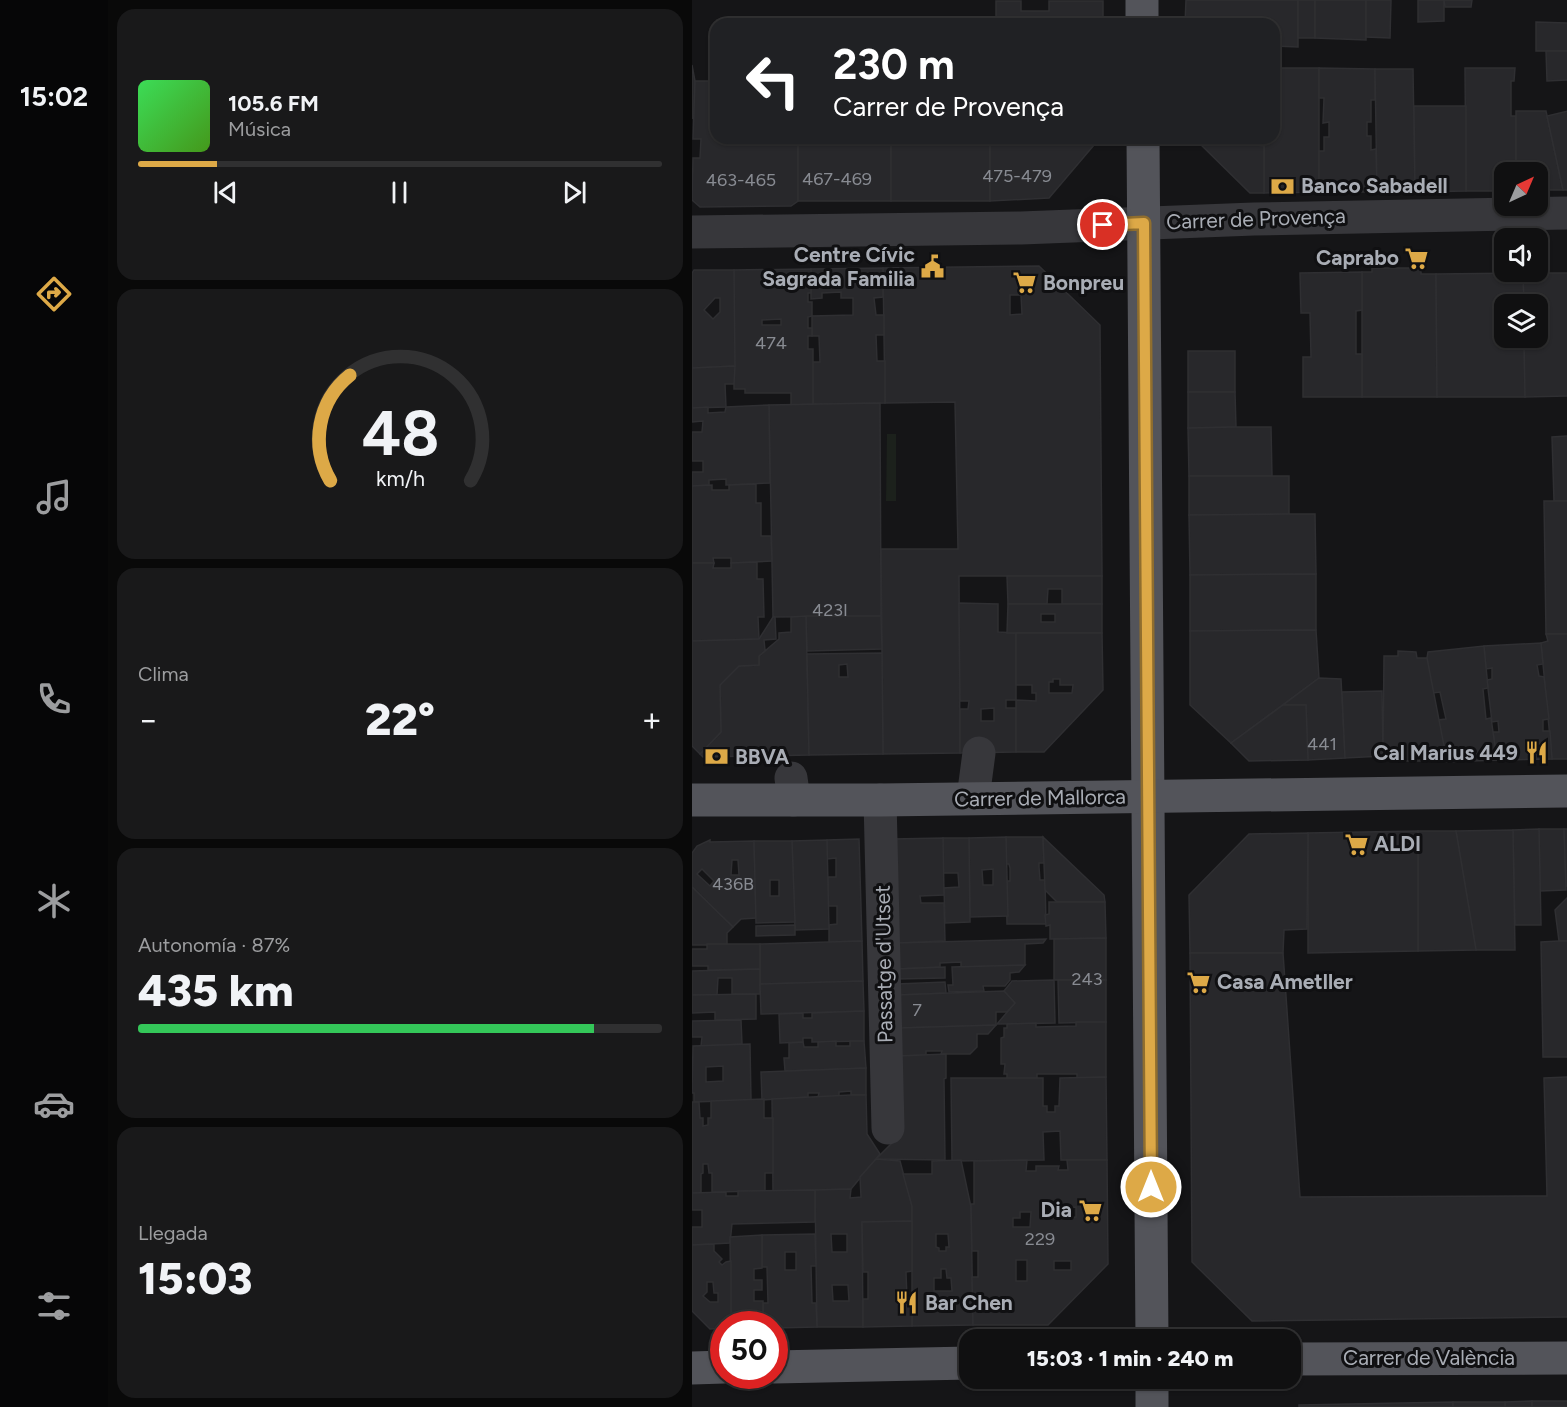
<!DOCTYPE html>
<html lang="es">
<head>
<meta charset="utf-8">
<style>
  :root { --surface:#101011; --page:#19191a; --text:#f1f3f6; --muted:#9c9d9f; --line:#303031; --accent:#dda947 }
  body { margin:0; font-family:Figtree,sans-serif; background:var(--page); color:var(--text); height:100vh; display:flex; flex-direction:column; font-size:22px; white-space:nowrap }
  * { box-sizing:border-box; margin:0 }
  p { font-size:20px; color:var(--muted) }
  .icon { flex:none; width:33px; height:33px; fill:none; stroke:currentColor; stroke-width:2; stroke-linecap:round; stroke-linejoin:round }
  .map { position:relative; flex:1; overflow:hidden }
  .panel { display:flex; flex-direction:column; gap:9px; padding:9px; background:#090909; width:584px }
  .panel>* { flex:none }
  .banner { position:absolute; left:18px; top:18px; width:570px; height:126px; border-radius:18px; box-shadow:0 2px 4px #0004,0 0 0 2px var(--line); background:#202124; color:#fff; overflow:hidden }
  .needle { width:39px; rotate:44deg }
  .tools { position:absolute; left:802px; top:162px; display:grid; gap:12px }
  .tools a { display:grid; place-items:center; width:54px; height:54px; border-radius:12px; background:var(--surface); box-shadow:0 2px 4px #0004,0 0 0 2px var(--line); font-size:30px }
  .speed { position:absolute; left:18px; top:1311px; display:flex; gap:12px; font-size:30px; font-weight:700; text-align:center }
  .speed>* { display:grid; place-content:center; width:78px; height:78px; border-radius:50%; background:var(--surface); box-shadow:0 2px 4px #0004,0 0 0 2px var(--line); line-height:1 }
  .speed .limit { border:9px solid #d22; background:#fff; color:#111 }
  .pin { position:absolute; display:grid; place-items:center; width:51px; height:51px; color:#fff; margin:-26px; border:3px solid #fff; border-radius:50%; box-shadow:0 2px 6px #0007 }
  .me { position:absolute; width:66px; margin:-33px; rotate:0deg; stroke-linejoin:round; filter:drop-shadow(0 0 4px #0008) }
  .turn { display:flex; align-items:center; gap:21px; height:126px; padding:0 24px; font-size:27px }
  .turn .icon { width:78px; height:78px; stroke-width:2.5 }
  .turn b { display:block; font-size:42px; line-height:51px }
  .big { font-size:45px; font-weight:800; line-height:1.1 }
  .panel .widget { flex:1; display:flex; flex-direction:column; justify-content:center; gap:9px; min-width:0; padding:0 21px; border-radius:18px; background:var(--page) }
  .panel .dial { align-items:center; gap:0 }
  .dial svg { height:156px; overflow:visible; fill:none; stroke:var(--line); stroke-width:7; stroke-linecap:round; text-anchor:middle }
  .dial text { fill:var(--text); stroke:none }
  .song { display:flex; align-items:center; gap:18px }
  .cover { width:72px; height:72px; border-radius:9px; background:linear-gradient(135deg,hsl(130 70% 55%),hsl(100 70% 35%)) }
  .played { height:6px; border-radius:3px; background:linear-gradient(90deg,var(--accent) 15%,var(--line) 15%) }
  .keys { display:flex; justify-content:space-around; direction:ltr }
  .heat { display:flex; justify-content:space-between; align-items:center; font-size:33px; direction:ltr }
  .charge { height:9px; border-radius:4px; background:linear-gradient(90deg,#34c759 87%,var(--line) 0) }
  .trip { position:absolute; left:267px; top:1329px; width:342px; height:60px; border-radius:18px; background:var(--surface); box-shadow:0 2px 4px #0004,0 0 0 2px var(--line); font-weight:800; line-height:60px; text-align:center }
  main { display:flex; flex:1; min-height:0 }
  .menu { display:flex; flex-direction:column; width:108px; justify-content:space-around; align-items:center; background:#060607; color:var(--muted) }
  .menu .icon { width:42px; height:42px }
  .menu .current { color:var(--accent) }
  .menu b { font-size:27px; color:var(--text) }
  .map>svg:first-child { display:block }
  .green { fill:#1c211c }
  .building { fill:#28282b; stroke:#2f2f32; stroke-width:1.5; fill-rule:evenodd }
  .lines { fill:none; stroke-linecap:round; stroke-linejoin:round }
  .minor { stroke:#37373b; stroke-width:33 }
  .major { stroke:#53545a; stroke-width:33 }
  .route-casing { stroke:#906e2e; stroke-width:15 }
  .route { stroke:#dda947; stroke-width:10 }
  .labels { text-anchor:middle; stroke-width:6; stroke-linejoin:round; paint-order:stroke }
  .number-label { font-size:18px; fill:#888b92 }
  .poi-label { font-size:21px; font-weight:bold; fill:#a9adb5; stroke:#101012; text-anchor:start }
  .street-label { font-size:21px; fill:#a9adb5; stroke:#101012 }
</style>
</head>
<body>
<main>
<nav class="menu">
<b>15:02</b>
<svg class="icon current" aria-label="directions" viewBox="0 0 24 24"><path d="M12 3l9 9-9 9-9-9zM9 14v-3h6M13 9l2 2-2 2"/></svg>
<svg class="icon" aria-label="music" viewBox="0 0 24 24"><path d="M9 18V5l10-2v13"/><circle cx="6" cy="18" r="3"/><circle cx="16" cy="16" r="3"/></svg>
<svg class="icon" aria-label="phone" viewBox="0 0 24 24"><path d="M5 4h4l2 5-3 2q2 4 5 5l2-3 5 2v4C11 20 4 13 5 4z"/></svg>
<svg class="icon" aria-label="climate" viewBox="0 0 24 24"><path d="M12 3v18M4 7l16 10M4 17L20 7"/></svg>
<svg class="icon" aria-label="car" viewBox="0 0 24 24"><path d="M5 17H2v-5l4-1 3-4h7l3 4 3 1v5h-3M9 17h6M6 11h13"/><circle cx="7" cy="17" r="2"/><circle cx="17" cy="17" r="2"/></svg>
<svg class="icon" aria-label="filters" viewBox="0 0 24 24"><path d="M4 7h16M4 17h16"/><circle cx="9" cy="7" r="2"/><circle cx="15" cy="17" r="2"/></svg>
</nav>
<section class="panel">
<div class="widget">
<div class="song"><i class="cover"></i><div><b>105.6 FM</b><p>Música</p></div></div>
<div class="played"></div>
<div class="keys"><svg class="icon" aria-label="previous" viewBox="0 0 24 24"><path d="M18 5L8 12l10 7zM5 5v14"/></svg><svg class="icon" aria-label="pause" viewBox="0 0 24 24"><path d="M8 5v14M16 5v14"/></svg><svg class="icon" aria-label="next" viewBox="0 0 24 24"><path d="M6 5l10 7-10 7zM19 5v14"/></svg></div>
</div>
<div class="widget dial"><svg viewBox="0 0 100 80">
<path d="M14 69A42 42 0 1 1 86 69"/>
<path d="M14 69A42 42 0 0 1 24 15" stroke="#dda947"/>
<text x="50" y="56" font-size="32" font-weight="700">48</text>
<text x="50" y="72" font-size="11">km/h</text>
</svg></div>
<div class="widget"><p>Clima</p>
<div class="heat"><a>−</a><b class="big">22°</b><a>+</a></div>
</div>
<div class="widget"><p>Autonomía · 87%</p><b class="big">435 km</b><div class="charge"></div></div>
<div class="widget"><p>Llegada</p><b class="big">15:03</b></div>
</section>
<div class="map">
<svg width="876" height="1407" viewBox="0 0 876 1407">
  <rect width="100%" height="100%" fill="#151517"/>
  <path class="green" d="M195 434H204V501H194Z"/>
  <g class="building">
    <path d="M494 0H606V47L582 46V24H493Z"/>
    <rect x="606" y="0" width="17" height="38"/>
    <path d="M623 0H674V40L623 38Z"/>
    <path d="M674 0H699L698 38 674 37Z"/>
    <path d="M726 0H752V21L726 22Z"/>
    <path d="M752 0H780L779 7H753Z"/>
    <path d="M304 1H329V11H357V1H411V24H304Z"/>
    <path d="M844 22 876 23V51H844Z"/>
    <path d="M854 51H876V80L855 81Z"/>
    <path d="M0 65 3 81 2 119 0 118Z"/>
    <path d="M582 68H627V192L572 193V138H582Z"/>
    <path d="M627 68 683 69V100H679V122H675V136H679V150L684 149 685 192H627V151H632V137H637V122L631 123 632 98H627Z"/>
    <path d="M773 68H823L822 81H819V116H824V172H813V191H774Z"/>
    <path d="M683 69H721L723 192H685Z"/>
    <path d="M3 81H24V138H106V201L99 206 8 207 0 200 1 158H8L9 139H1Z"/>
    <path d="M722 106H774V191L723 192Z"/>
    <path d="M824 111H854L871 190H846V172H824Z"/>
    <path d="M876 111V190H871L855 116Z"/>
    <rect x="106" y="138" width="93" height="63"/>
    <rect x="199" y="138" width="99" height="63"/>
    <path d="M298 138H408L357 198 298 201Z"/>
    <path d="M502 138H564V145L572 146V193H558Z"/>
    <path d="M347 266 408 325 410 576H267L268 753 191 754 189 549H266L263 402 193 403 191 268ZM318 295H329L330 314 318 315Z"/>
    <path d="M191 268V297L182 298 184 315H192V335H184L185 361H193V403L121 404 120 362H128L127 336H120V316L161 315V298H149V292L130 293V298L119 299V269Z"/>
    <path d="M680 268H729V274H744L745 397H670V272H680Z"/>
    <path d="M119 269V293H116V302H120V316L116 317V328H120V336H116V349H121V404L99 405V393H53V389H42V270ZM89 319V325H70V320Z"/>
    <path d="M2 270H42L43 366 0 368V273ZM23 298H28V312L21 319 12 310Z"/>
    <path d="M670 272V310L664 311V354H670V397H611V357H619L618 313H609L608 273Z"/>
    <path d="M831 273 832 304H813V338H832L833 397H745L744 274Z"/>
    <path d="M831 273H876V396L833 397 832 338H846V304H832Z"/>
    <rect x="496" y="351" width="47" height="41"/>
    <path d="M43 366 42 384H33L34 407 0 408V368Z"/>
    <path d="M496 392H543L544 427 496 428Z"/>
    <path d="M188 403 189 616 81 617 77 405Z"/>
    <path d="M77 405 78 483 34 485V479L17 480V485L0 486V472H11V461H0V432H10L11 421 0 422V408L16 407V413L33 412 34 407Z"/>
    <path d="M544 427H579L580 476H497L496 428Z"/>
    <path d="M876 436V501H862L860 437Z"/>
    <path d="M497 476H597V514L497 515Z"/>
    <path d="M64 484V503H69V536H79L80 561 39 563V558H21L22 563H0V486L20 485V490H37V485Z"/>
    <path d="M852 501H876V634H854Z"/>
    <path d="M597 514H623L624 574 498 575 497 515Z"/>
    <path d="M65 562V579H71L72 617H66L67 639 0 641V563H22L21 568H39V563Z"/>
    <path d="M624 574V630L498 631V575Z"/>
    <path d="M315 576H410V604H370V589H356L355 604H316Z"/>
    <path d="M267 603 306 604V632L324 633V700H314V708H324V752L268 753V709H276L277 701H268ZM302 708V721H289V709Z"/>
    <path d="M316 604H410V633H315ZM349 614H363V622H349Z"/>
    <path d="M114 616H189L190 649 115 651Z"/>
    <path d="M114 616 117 755 11 757 8 754 29 732 28 685 47 666 67 665V656L87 639V633L99 632V617Z"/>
    <path d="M81 617H83L84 639 72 640 73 650H74L67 656V665L47 666 28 685 29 732 8 754 0 746V641L67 639Z"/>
    <path d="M624 630 627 678 539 743 498 705V631Z"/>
    <path d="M324 633H410L411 690 352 752H324V700L344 701V693H340V685H324ZM361 679H368V685H381L380 693H357V682H361Z"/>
    <path d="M854 634H876V759H860L849 643 856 641Z"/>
    <path d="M849 643 851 664 845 665 847 676 852 677 857 719 851 720V731H858L860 759 805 760 801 732H807L806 721 800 722 795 680 800 679V668L794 669 792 646Z"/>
    <path d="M792 646 796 688 791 689 794 719 799 718 805 760 755 762 746 720 754 719 748 692 741 693 735 658 736 652Z"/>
    <path d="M706 651 724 652 725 658H735L754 756H743L742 761H707L706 756H691L692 656H706Z"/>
    <path d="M190 653 191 754 117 755 115 654ZM155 664 156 677H147V665Z"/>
    <path d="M627 678 649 679 653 758 616 760 614 705H591Z"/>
    <path d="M690 691 691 756 653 758 650 692Z"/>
    <path d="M591 705H614L616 760 557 761 539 743Z"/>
    <path d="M847 829H872L874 890 848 891Z"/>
    <path d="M847 829 849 925H823L821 830Z"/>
    <path d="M872 829H876V886H874Z"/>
    <path d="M821 830 823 950H784L764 831Z"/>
    <path d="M726 831H764L784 950 726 951Z"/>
    <path d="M726 831V951L616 953V833Z"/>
    <path d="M616 833 615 929 592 930 591 953H498L497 895 557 834Z"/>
    <path d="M314 837H351L352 863H347V867L348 880H353L354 924H315L314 881H318V868L317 864H314Z"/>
    <path d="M314 837 316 916 278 917 277 838ZM301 869V885H291L290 870Z"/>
    <path d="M351 837 412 895 413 902H365L353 890Z"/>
    <path d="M251 838H277L278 922 253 923 252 888 267 887 266 873H251Z"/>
    <path d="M251 838 252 895 228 896 229 903H252L253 941 204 943 201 839Z"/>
    <path d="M167 839 170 941 137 942V925L145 924V906H136V877H144V858L135 859V840Z"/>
    <path d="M18 840V842L62 841 64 918 49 919 41 927 0 887V853L5 846ZM40 860H46L47 875H39ZM10 869 22 881 18 886 5 874Z"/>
    <path d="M135 840 137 929 103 930 100 841Z"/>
    <path d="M62 841H100L103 922 64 923ZM78 880H87V896H78Z"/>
    <path d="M0 887 41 927 35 933V945H0Z"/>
    <path d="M876 897V941H867L863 910Z"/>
    <path d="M357 902H413L414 938 358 939V925L354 926 353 915 357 914Z"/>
    <path d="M103 925V935L64 936V926Z"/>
    <path d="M414 938V980H362V939Z"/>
    <path d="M354 939 351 943 333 944V965L269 967V962L248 963V967L204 969V943Z"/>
    <path d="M170 941 171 981 68 984V944Z"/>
    <path d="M867 941H876V1057H851L849 942Z"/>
    <path d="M15 944H68V969L16 970V966H0V949H15Z"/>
    <path d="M498 953H591L608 1197 855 1196 852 1078 876 1077V1317L560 1321 500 1262Z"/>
    <path d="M333 965 327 972 318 973V980L313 986H291L292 991 257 992 256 985H261L260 967Z"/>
    <path d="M253 967V978L204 979V969Z"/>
    <path d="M68 969V994H40V978H26L25 995H0V971Z"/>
    <path d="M362 980 363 1023 305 1024 323 1003 312 991 320 981Z"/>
    <path d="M366 980H414V1022L367 1023Z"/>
    <path d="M171 981 172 1011 69 1014 68 984Z"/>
    <path d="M253 982 254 993 205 995V984Z"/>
    <path d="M312 991 323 1003 315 1012H304V1025L206 1028 205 995Z"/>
    <path d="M64 994V1019L23 1020V1012L0 1013V995Z"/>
    <path d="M172 1011V1041L120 1042V1038H111V1042L88 1043 87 1014 111 1013V1018H120V1013Z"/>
    <path d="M49 1020 50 1044 9 1046 10 1037H0V1021Z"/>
    <path d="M384 1022H414V1077L385 1078V1074H345V1078L315 1079V1074H312L313 1064H309V1038L312 1037V1028H315V1024L344 1023V1027L384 1026Z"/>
    <path d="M304 1025 296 1034H285V1047L278 1054H249L250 1051H234V1055L206 1056V1028Z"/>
    <path d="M144 1041V1046H158V1041H172L174 1068 93 1071 92 1058H97V1043L111 1042 112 1047H126V1042Z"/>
    <path d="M58 1044 59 1100 2 1102V1093H0L1 1046ZM31 1066V1081L14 1082V1067Z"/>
    <path d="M254 1054V1078L252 1079 253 1160 184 1159 209 1134 206 1056Z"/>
    <path d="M174 1068V1095H159V1091L147 1092V1096L126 1097 127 1093H116V1097L70 1100 69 1072Z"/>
    <path d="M414 1077 415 1160H369L368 1131 351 1132 352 1160 260 1161 259 1078H351V1106H355V1112H363V1106H367L368 1078Z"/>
    <path d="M159 1095H174L175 1134 188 1154 159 1189 81 1191 80 1099Z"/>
    <path d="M72 1099V1118H81V1173H73V1191L20 1192V1173H17L16 1164H11V1173L9 1174V1193H0V1102H7L8 1118H11V1126L16 1125V1118H19V1101Z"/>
    <path d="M184 1159 208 1161 220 1206V1221L170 1222 171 1327H125L123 1190 159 1189 158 1198 169 1197 168 1177ZM139 1234H155V1252H140ZM140 1285H156L157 1301H141Z"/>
    <path d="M269 1160 279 1207 281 1325 220 1326V1206L211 1174H240V1161ZM244 1234H256L257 1247H254V1251H247V1248L244 1247ZM249 1269H254L255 1278H259L260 1291H242V1278H249Z"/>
    <path d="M335 1160 334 1171H344V1166H367L366 1170H376L375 1160H415L416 1264 356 1325H281L280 1277H286V1251H280L279 1204H282V1161ZM353 1207H362V1211L376 1210V1208L384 1207V1217L353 1218ZM328 1212H339L338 1227H321V1218H328ZM324 1260H335V1281H324ZM362 1261H379V1270H362Z"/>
    <path d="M123 1190V1222L40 1224 38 1243 0 1245V1227H10V1210H0V1193L34 1192V1196H46V1191Z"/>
    <path d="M220 1221V1271L214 1272 215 1299 220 1297V1326L171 1327V1299H176V1272H171L170 1222Z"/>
    <path d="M123 1234 124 1266H119L120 1303H124L125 1327 82 1328V1324H71V1303H76L75 1267H70V1235ZM93 1252H104V1270H93Z"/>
    <path d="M70 1235V1268L62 1269V1280H70V1290H62V1301H71V1324H39L38 1237Z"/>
    <path d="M22 1244V1251L30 1259 27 1262 30 1265 34 1262 39 1261V1324H32V1328L18 1329 0 1311V1245ZM15 1282H21L22 1293H26V1302H18L11 1296 15 1292Z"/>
    <path d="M840 1401V1407H813V1402Z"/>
    <rect x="840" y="1401" width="36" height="6"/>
    <path d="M761 1402V1407H607V1405Z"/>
    <rect x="761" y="1402" width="52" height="5"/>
  </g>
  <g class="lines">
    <g class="minor">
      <path d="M0 232 329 228 562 219 876 213"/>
      <path d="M99 778 102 800"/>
      <path d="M281 798 287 753"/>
      <path d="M188 800 196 1128"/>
    </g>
    <g class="major">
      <path d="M450 0V24"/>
      <path d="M451 138 460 1340"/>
      <path d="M0 800H188L876 791"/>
      <path d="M598 1359 876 1358"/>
      <path d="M82 1367 278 1363"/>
      <path d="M0 1368 32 1367"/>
      <path d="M460 1378V1407"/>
    </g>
  </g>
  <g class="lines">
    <defs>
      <path id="route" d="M411 225 452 223 459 1187"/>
    </defs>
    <use href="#route" class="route-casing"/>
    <use href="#route" class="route"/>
  </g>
  <defs>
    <symbol id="bank-bare" viewBox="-9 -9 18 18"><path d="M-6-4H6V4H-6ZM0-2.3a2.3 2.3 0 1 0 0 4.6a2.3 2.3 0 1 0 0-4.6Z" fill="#dda947" stroke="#101012" stroke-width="2.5" paint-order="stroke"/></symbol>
    <symbol id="supermarket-bare" viewBox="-9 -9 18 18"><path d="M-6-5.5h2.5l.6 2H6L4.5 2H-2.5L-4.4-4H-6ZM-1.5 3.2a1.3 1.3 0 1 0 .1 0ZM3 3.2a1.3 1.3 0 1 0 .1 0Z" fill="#dda947" stroke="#101012" stroke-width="2.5" paint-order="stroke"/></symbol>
    <symbol id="civic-bare" viewBox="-9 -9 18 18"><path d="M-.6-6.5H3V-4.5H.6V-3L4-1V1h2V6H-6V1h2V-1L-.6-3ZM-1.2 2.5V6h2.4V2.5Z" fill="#dda947" stroke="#101012" stroke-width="2.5" paint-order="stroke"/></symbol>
    <symbol id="restaurant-bare" viewBox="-9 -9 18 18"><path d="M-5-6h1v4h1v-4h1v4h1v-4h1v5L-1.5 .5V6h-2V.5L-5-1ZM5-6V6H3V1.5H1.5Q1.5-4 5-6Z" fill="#dda947" stroke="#101012" stroke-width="2.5" paint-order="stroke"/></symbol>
  </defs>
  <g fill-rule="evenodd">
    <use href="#bank-bare" x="574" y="170" width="33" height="33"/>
    <use href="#supermarket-bare" x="708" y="242" width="33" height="33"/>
    <use href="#civic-bare" x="224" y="250" width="33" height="33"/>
    <use href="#supermarket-bare" x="316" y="266" width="33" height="33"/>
    <use href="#restaurant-bare" x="828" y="736" width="33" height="33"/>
    <use href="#bank-bare" x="8" y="740" width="33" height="33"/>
    <use href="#supermarket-bare" x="648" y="828" width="33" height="33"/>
    <use href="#supermarket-bare" x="490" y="966" width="33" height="33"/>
    <use href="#supermarket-bare" x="382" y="1194" width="33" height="33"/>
    <use href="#restaurant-bare" x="198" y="1286" width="33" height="33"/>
  </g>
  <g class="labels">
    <g class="number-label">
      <text x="325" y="182">475-479</text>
      <text x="145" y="185">467-469</text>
      <text x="49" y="186">463-465</text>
      <text x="79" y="349">474</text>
      <text x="138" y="616">423I</text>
      <text x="630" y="750">441</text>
      <text x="41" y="890">436B</text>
      <text x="395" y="985">243</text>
      <text x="225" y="1016">7</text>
      <text x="348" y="1245">229</text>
    </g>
    <g class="poi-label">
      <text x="609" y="193">Banco Sabadell</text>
      <text x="223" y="262" text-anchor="end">Centre Cívic<tspan x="223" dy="24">Sagrada Familia</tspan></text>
      <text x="707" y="265" text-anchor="end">Caprabo</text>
      <text x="351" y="290">Bonpreu</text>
      <text x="826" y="760" text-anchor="end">Cal Marius 449</text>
      <text x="43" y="764">BBVA</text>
      <text x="682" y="851">ALDI</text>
      <text x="525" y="989">Casa Ametller</text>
      <text x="380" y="1217" text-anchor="end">Dia</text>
      <text x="233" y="1310">Bar Chen</text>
    </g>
    <g class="street-label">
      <text transform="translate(564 219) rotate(-2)" y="7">Carrer de Provença</text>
      <text transform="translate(348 798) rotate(-1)" y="7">Carrer de Mallorca</text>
      <text transform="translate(192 964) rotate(-91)" y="7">Passatge d'Utset</text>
      <text x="737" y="1365">Carrer de València</text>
    </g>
  </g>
</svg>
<div class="tools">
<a><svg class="needle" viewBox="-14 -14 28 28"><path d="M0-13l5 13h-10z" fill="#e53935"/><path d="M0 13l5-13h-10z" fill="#9c9d9f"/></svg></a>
<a><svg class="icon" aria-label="sound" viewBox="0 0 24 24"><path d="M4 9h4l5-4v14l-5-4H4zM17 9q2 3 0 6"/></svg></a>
<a><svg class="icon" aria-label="layers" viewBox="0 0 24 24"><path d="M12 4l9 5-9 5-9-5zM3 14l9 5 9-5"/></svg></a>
</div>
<div class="speed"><div class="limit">50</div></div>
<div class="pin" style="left:411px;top:225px;background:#d93025"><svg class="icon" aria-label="arrive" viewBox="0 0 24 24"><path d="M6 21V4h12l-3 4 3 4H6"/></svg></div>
<svg class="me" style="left:459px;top:1187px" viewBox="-20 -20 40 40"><circle r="17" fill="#dda947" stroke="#fff" stroke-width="3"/><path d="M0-11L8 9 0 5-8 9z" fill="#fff"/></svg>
<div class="trip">15:03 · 1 min · 240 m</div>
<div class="banner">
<div class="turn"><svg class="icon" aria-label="left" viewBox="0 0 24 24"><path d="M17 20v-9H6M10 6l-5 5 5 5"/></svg><div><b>230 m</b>Carrer de Provença</div></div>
</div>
</div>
</main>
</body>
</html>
